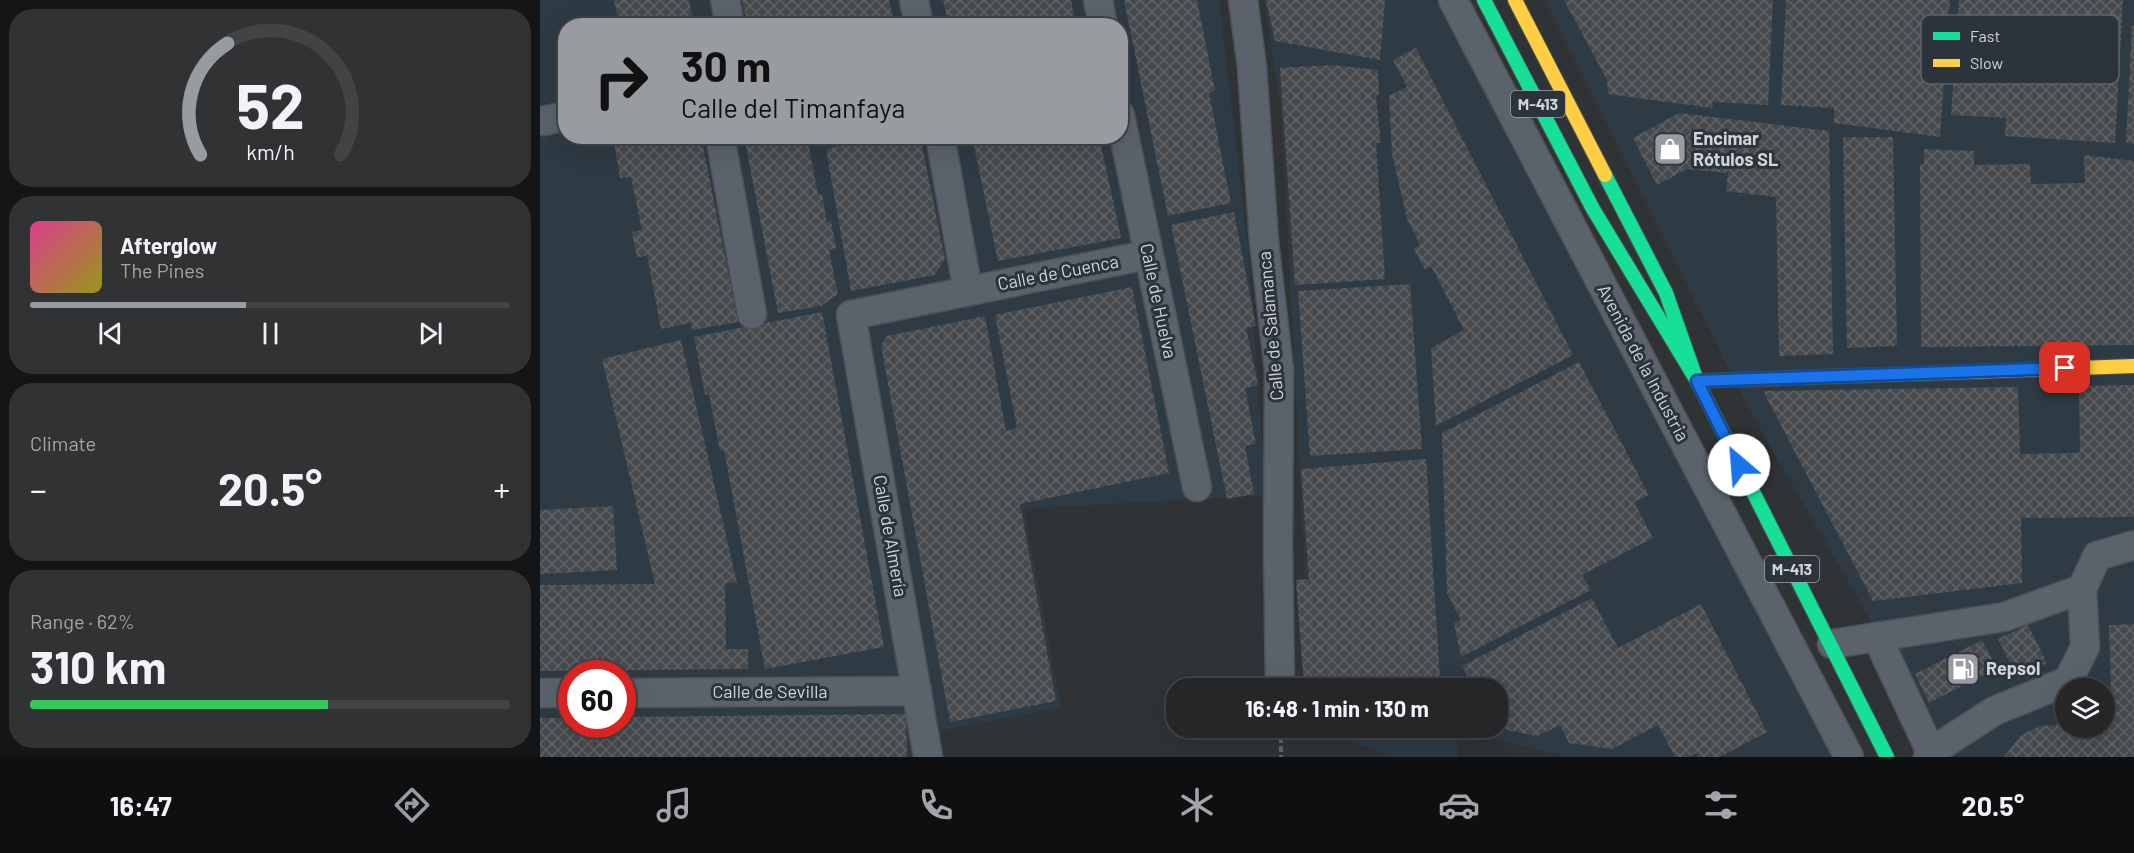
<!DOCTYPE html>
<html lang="en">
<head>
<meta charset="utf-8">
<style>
  :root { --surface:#242628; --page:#303234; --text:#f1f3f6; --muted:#a3a5a8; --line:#414345; --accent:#989ca1 }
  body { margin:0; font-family:Barlow,sans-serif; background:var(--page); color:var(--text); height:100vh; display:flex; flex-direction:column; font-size:22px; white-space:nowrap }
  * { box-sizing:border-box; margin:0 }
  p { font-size:20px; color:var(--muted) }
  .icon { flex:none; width:33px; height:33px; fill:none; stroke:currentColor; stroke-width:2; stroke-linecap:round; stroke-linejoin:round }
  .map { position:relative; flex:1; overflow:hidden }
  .side { display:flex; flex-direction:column; gap:9px; padding:9px; background:#141516; width:540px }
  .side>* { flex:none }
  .banner { position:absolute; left:18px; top:18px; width:570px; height:126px; border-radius:24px; box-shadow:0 6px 24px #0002,0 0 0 2px var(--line); background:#989ca1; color:#111; overflow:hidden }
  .controls { position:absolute; left:1515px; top:678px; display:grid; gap:12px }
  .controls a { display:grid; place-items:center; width:60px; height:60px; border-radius:50%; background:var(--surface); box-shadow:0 6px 24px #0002,0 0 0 2px var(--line); font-size:30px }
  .speed { position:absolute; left:18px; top:660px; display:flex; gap:12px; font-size:30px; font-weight:700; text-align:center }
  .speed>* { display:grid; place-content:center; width:78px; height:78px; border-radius:50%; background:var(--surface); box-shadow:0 6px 24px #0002,0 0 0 2px var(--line); line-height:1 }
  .speed .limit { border:9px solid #d22; background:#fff; color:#111 }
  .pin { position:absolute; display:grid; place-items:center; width:51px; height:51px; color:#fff; margin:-26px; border-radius:12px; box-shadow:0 3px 9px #0006 }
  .me { position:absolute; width:66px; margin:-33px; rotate:333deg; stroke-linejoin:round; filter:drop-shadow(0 0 4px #0008) }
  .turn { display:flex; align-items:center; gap:21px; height:126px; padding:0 24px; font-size:27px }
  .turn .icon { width:78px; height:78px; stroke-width:2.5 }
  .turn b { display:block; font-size:42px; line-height:51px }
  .big { font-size:45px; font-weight:700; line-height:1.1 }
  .side .widget { flex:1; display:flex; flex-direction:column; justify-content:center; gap:9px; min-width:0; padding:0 21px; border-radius:24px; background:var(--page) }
  .side .dial { align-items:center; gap:0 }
  .dial svg { height:156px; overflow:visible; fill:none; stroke:var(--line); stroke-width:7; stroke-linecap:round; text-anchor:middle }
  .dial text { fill:var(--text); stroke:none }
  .song { display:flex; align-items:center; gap:18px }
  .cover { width:72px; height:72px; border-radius:9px; background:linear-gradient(135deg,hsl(330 70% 55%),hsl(60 70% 35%)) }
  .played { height:6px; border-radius:3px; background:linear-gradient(90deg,var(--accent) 45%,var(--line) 45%) }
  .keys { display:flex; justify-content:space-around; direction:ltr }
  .heat { display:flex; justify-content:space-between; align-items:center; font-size:33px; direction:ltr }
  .charge { height:9px; border-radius:4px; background:linear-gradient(90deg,#34c759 62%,var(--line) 0) }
  .trip { position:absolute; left:626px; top:678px; width:342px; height:60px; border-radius:24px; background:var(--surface); box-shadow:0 6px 24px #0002,0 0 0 2px var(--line); font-weight:700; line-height:60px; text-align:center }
  .tab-bar { display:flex; height:96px; justify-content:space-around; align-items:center; background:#0e0f10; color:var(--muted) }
  .tab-bar .icon { width:42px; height:42px }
  .tab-bar .on { color:var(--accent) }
  .tab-bar b { font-size:27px; color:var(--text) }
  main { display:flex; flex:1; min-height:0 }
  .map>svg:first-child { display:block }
  .built { fill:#2e3a44; fill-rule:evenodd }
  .building { fill:url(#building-cross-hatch) }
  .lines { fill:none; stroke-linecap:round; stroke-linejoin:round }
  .street-casing { stroke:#4e5053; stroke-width:31 }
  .fast-casing { stroke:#4e5053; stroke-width:16 }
  .slow-casing { stroke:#4e5053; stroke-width:16 }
  .path { stroke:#60656b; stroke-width:4; stroke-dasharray:6 3; stroke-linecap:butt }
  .street { stroke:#5a636b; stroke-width:28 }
  .fast { stroke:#16e098; stroke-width:14 }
  .slow { stroke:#ffcf43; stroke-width:14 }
  .route-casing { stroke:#114b97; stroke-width:15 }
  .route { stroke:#1a73e8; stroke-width:10 }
  .labels { text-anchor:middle; stroke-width:6; stroke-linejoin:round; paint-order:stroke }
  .shield { fill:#2c333a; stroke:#9fa4aa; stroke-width:1.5 }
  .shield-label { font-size:16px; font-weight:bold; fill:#d0d5da }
  .poi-label { font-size:18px; font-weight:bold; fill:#d0d5da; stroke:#2c333a; text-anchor:start }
  .street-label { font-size:18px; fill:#d0d5da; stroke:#2c333a }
  .key { fill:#2c333a; stroke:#5d646a; stroke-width:1.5 }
  .key-label { font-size:16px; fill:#d0d5da }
</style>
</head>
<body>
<main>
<section class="side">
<div class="widget dial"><svg viewBox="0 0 100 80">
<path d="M14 69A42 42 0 1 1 86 69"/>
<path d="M14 69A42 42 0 0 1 28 12" stroke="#989ca1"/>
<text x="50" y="56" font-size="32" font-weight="700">52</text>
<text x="50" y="72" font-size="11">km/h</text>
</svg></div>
<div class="widget">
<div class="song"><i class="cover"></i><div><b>Afterglow</b><p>The Pines</p></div></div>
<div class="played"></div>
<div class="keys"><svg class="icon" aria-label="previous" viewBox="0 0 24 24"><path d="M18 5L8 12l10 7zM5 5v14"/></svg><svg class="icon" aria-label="pause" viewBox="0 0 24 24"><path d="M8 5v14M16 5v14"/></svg><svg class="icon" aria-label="next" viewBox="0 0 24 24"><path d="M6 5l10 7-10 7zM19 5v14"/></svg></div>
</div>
<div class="widget"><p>Climate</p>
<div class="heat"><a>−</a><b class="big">20.5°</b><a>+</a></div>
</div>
<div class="widget"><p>Range · 62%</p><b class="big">310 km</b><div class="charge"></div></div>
</section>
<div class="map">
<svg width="1594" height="757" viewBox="0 0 1594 757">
  <defs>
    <pattern id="building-cross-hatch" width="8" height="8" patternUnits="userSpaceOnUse" patternTransform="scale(1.5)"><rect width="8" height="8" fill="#474a4d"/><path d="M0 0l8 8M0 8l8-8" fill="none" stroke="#606366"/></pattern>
  </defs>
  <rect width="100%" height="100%" fill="#303336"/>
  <g class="built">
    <path d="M0 0H679L709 256 726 495 484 509 521 707 374 736 373 757H0ZM26 26H580V136H26ZM32 674H82V724H32Z"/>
    <path d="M724 0H905L1295 757H1027L918 730V757H853L777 728H957V688H771L741 110Z"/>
    <path d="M1005 0H1594V757H1409L1208 407ZM1526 688H1564V728H1526Z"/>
  </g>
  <g class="building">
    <path d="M74 0H149L154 26H80Z"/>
    <path d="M202 0H349L355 26H208Z"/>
    <path d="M403 0H531L536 26H409Z"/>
    <path d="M584 0H657L675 91 669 93 691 203 628 216Z"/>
    <path d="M726 0H845L840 60 735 41Z"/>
    <path d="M1024 0H1233L1228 105 1173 102 1172 108 1068 94 1067 80Z"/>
    <path d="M1246 0H1410L1400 137 1294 123V108L1241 105Z"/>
    <path d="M1419 0H1583L1575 143 1465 136 1466 118 1411 115Z"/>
    <path d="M1592 26H1594V144L1586 143Z"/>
    <path d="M876 48 1033 355 896 426 891 348 924 330 891 266 885 270 874 249 880 245 867 219 852 154 849 96 867 87 853 60Z"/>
    <path d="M792 65 838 70 839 95 836 96 841 143H836L845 279 755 285 740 68Z"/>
    <path d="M1139 113 1289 131 1293 354 1239 356 1236 197 1186 191 1188 173 1147 169 1117 185 1093 138Z"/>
    <path d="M73 136H161L198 322 152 330 151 323 121 329 107 255 97 258 92 232 102 230 91 177 80 178Z"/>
    <path d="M204 136H267L278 195 282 194 287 222 291 221 296 248 289 250 298 294 281 306 238 313Z"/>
    <path d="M345 136H380L405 259 395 275 311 291 286 149Z"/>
    <path d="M432 136H559L581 238 458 261Z"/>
    <path d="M1303 137H1353L1357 346 1307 348Z"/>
    <path d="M1384 149 1434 151V165L1490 164 1491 184 1545 183 1544 155 1594 161V345L1381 347 1380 165 1384 164Z"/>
    <path d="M694 212 716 326 706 328 718 385 705 388 716 444 705 446 714 494 687 499 631 225Z"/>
    <path d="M870 284 882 449 770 456 758 291Z"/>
    <path d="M592 287 629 473 480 504 516 701 410 722 341 345 347 336 445 316 466 431 477 428 455 315Z"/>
    <path d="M282 312 344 647 225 669 184 450 180 451 169 394 165 395 154 337Z"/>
    <path d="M141 340 197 583H185L186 649H208V669L0 671V585L115 584 62 359Z"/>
    <path d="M1039 362 1109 495 1094 502 1113 538 1042 575 1051 590 921 657 914 623 921 620 907 593 902 433Z"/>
    <path d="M1594 385V517L1481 518 1482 583 1333 601 1223 391 1478 387 1480 454 1536 453 1540 452 1539 386Z"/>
    <path d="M886 459 900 679 764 688 756 580 769 579 761 469Z"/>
    <path d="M73 506 77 570 0 574V510Z"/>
    <path d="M1052 598 1078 648 1161 604 1227 732 1180 757H1159L1156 753 1149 757H1135L1118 725 1072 749 1029 743 1020 725 997 736 957 728V688H934L922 666Z"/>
    <path d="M1594 624V757H1464L1481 735 1500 726 1526 724V728H1564V723L1572 722 1569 625Z"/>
    <path d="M1488 625 1507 663 1478 679 1458 639Z"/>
    <path d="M1442 640 1457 668 1389 703 1375 674Z"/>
    <path d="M366 714 367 757H0V718H32V724H82V717Z"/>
  </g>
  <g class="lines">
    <defs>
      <g id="street">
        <path d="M185 0 190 26"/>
        <path d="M374 0 379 26"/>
        <path d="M558 0 563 26"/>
        <path d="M703 0 712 67 724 241 739 370 738 546 740 688"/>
        <path d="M913 0 1309 757"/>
        <path d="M580 115 657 487"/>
        <path d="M3 121 26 116"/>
        <path d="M180 136 212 314"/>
        <path d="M400 136 428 291"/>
        <path d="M1337 637 1391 752"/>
        <path d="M1292 644 1464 617 1542 589 1557 556 1594 545"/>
        <path d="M0 693H32"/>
        <path d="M82 693 377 691"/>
        <path d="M388 757 311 315 607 255"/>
        <path d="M1388 757 1391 752 1454 711 1528 681 1545 647 1542 589"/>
      </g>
      <g id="fast">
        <path d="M944 0 1053 209 1157 381 1347 757"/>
        <path d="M1065 175 1126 293 1157 381 1428 372"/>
      </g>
      <g id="slow">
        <path d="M975 0 1065 175"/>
        <path d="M1428 372 1594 366"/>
      </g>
    </defs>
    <use href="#street" class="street-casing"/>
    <use href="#fast" class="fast-casing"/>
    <use href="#slow" class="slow-casing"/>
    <path class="path" d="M741 728V757"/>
    <use href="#street" class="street"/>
    <use href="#fast" class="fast"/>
    <use href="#slow" class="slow"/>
  </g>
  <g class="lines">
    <defs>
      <path id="route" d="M1199 465 1157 381 1525 368"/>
    </defs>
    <use href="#route" class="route-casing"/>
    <use href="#route" class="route"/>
  </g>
  <defs>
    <symbol id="shop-square" viewBox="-11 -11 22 22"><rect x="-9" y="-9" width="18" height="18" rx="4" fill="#989ca1" stroke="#2c333a"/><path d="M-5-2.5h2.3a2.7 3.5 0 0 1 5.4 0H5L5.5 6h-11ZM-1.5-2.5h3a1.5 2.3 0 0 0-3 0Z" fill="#fff"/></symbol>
    <symbol id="fuel-square" viewBox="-11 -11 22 22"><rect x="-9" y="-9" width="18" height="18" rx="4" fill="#989ca1" stroke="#2c333a"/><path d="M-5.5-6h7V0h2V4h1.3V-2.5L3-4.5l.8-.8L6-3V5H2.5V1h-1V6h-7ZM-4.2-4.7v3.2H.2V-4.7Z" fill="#fff"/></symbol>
  </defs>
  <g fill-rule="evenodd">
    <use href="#shop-square" x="1111" y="130" width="38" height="38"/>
    <use href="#fuel-square" x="1404" y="650" width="38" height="38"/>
  </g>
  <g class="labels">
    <g class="shield">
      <rect x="971" y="91" width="54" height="26" rx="4.5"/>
      <rect x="1225" y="556" width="54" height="26" rx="4.5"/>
    </g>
    <g class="shield-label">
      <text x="998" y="110">M-413</text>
      <text x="1252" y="575">M-413</text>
    </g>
    <g class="poi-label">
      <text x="1153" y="145">Encimar<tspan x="1153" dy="21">Rótulos SL</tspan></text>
      <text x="1446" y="675">Repsol</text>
    </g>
    <g class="street-label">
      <text transform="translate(518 273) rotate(-11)" y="6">Calle de Cuenca</text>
      <text transform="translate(618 301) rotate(78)" y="6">Calle de Huelva</text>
      <text transform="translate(731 326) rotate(-95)" y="6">Calle de Salamanca</text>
      <text transform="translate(1103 363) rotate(62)" y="6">Avenida de la Industria</text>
      <text transform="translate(350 536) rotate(80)" y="6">Calle de Almería</text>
      <text x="230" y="698">Calle de Sevilla</text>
    </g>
  </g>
  <rect x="1381" y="15" width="198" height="69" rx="9" class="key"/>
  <rect x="1393" y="32" width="27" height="8" fill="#16e098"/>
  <rect x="1393" y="59" width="27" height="8" fill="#ffcf43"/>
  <g class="key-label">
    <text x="1430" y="42">Fast</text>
    <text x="1430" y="69">Slow</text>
  </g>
</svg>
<div class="controls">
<a><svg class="icon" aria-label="layers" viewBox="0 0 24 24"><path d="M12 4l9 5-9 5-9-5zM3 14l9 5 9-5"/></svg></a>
</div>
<div class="speed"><div class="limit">60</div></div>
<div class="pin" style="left:1525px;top:368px;background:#d93025"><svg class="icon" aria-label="arrive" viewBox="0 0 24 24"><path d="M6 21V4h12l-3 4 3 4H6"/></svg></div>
<svg class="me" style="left:1199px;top:465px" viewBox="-20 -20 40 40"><circle r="19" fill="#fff"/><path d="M0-13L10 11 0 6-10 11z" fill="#1a73e8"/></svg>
<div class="trip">16:48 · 1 min · 130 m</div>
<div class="banner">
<div class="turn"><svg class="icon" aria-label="right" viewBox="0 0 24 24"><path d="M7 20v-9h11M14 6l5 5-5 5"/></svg><div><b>30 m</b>Calle del Timanfaya</div></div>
</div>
</div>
</main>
<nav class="tab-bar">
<b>16:47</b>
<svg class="icon on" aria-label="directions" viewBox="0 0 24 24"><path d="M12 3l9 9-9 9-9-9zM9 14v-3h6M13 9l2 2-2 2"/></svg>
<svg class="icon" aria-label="music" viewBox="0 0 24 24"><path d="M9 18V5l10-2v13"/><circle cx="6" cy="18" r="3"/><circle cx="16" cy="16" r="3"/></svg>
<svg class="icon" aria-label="phone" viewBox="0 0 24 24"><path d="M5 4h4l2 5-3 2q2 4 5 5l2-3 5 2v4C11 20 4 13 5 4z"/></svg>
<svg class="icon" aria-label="climate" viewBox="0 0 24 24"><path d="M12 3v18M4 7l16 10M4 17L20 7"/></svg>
<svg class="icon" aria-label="car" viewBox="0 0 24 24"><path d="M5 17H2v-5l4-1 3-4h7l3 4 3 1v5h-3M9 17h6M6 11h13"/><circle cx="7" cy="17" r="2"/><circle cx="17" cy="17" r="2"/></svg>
<svg class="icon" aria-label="filters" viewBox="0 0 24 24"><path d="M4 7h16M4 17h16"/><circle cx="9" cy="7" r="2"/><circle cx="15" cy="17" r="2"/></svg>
<b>20.5°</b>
</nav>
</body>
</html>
